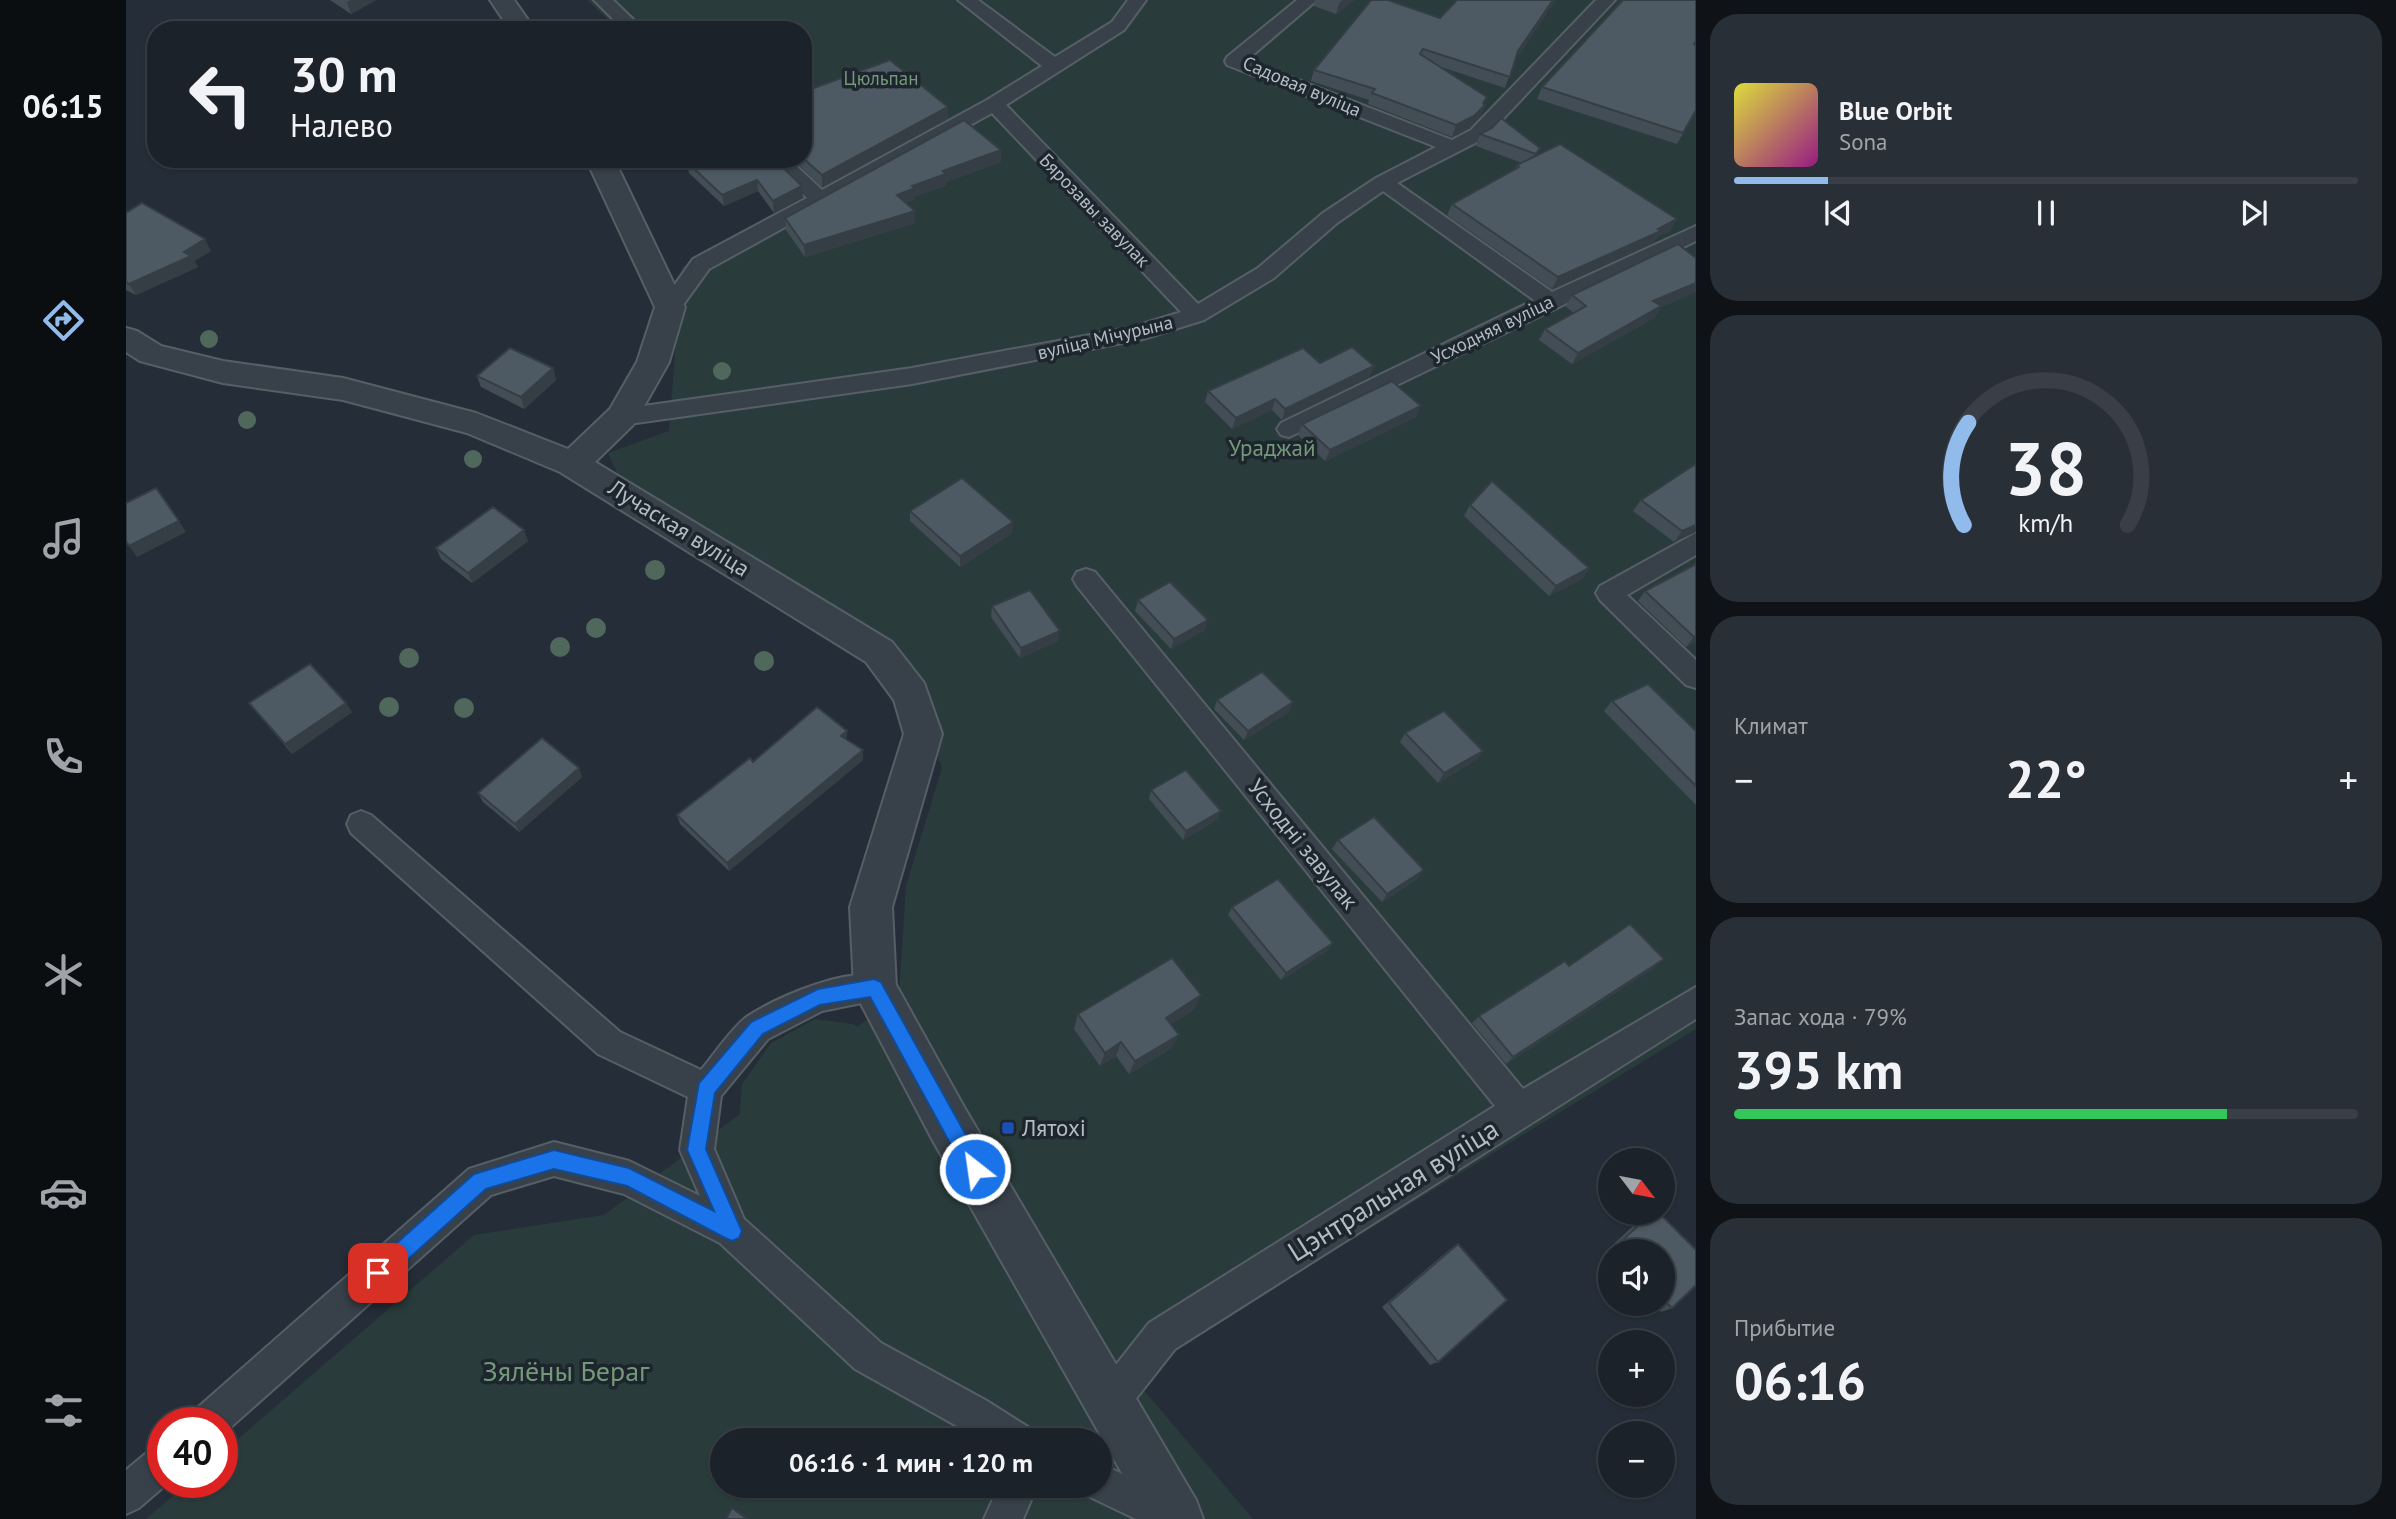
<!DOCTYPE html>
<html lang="ru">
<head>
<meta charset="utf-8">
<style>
  :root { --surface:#1c222a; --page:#292f36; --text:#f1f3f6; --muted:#a0a4a8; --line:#3a3f47; --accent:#91bbeb }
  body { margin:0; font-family:"PT Sans",sans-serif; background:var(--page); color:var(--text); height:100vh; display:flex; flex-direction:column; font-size:26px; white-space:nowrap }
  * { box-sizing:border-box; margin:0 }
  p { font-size:23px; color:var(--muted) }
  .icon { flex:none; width:38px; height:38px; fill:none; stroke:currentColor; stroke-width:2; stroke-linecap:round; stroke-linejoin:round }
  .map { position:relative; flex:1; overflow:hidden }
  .side { display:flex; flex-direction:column; gap:14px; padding:14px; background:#0f1317; width:700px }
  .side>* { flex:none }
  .banner { position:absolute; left:21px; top:21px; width:665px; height:147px; border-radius:28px; box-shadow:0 2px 5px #0004,0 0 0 2px var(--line); background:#1c222a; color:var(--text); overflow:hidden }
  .needle { width:46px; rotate:122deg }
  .tools { position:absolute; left:1472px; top:1148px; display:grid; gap:14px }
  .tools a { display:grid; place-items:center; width:77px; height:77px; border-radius:50%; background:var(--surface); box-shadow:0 2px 5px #0004,0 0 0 2px var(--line); font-size:35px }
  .speed { position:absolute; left:21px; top:1407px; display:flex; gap:14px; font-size:35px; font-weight:700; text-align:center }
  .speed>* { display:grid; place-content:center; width:91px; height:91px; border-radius:50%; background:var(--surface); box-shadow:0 2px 5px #0004,0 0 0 2px var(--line); line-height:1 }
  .speed .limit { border:10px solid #d22; background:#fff; color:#111 }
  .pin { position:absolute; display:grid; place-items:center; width:60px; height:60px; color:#fff; margin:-30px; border-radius:14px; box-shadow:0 4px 10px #0006 }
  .me { position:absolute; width:77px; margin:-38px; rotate:330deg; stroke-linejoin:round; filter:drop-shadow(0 0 5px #0008) }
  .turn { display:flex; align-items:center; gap:24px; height:147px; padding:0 28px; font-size:32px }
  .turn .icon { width:91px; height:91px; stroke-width:2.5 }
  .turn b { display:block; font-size:49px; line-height:60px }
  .big { font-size:52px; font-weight:600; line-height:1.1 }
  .side .tile { flex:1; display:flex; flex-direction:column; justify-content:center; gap:10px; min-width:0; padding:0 24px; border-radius:28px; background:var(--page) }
  .side .dial { align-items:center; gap:0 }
  .dial svg { height:182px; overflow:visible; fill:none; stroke:var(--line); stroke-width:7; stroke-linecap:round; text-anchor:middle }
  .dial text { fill:var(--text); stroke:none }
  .song { display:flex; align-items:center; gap:21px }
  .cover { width:84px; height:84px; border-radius:10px; background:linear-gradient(135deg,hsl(60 70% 55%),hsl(310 70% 35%)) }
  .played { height:7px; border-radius:4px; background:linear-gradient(90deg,var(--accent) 15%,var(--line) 15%) }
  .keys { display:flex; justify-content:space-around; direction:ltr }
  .heat { display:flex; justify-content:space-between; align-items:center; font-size:38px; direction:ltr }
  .charge { height:10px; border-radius:5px; background:linear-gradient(90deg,#34c759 79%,var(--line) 0) }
  .trip { position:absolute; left:584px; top:1428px; width:402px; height:70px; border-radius:35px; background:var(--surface); box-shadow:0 2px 5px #0004,0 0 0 2px var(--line); font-weight:600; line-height:70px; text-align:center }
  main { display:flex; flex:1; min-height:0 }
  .dock { display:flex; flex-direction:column; width:126px; justify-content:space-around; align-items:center; background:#0b0e11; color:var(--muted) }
  .dock .icon { width:49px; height:49px }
  .dock .on { color:var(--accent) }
  .dock b { font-size:32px; color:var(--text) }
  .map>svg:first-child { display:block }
  .green { fill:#293c3b; fill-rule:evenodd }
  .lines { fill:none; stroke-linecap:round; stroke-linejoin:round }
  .service-casing { stroke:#565e66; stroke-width:4 }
  .minor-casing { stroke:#565e66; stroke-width:4 }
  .tertiary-casing { stroke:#565e66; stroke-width:4 }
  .service { fill:#384049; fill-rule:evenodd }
  .minor { fill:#384049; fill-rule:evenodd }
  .tertiary { fill:#384049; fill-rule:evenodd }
  .tree { fill:#50685c }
  .wall { fill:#424d55 }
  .shaded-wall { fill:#363e45 }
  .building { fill:#4d5963; stroke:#363e45; stroke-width:2 }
  .route { fill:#1a73e8; stroke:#114b97; stroke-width:2 }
  .transit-dot { fill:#1a4fb4; stroke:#1d252d; stroke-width:2.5 }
  .labels { text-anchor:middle; stroke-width:7; stroke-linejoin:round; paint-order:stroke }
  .far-park-label { font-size:19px; fill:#749879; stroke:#1d252d }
  .far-street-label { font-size:19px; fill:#b3bbc4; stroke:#1d252d }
  .park-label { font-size:23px; fill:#749879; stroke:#1d252d }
  .street-label { font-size:23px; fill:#b3bbc4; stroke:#1d252d }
  .poi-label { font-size:23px; fill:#b3bbc4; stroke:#1d252d; text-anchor:start }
  .near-street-label { font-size:28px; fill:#b3bbc4; stroke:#1d252d }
  .near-park-label { font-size:28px; fill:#749879; stroke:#1d252d }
</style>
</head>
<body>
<main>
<nav class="dock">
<b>06:15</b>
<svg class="icon on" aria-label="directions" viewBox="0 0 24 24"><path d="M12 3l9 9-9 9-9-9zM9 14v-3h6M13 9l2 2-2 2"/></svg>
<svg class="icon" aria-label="music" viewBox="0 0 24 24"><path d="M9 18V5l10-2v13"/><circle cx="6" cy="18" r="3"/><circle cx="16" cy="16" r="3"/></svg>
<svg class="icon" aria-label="phone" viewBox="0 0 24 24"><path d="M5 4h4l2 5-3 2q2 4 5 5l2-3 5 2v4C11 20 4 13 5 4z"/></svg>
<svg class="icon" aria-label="climate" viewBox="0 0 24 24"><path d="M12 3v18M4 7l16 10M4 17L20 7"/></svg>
<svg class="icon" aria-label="car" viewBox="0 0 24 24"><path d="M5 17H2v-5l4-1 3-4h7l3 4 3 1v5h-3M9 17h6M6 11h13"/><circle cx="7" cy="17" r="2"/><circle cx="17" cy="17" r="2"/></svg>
<svg class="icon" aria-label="filters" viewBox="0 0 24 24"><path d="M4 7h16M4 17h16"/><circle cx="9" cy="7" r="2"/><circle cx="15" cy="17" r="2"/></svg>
</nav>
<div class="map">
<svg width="1570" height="1519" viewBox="0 0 1570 1519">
  <rect width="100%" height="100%" fill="#252e38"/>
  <path class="green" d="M461 0H1570V1029L1005 1375 1127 1519H20L63 1482H96V1453L348 1235 478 1215 614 1114 616 1084 645 1043 689 1019 727 1024 731 1027 773 996 780 886 816 768 771 645 493 477 482 453 543 431 556 267 682 199 639 159H677V30H494ZM597 1440H975V1486H597Z"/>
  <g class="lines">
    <defs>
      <g id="service">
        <path d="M468 0H487L518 30H498Z"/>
        <path d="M832 0H852L929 57 986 22 1002 0H1020L998 30 880 105 1072 304 1132 268 1197 213 1250 178 1310 147 1101 65 1099 61 1101 57 1171 0H1191L1121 60 1326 140 1345 130 1470 0H1489L1359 138 1271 183 1426 292 1570 226V241L1163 437 1155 435 1151 429 1155 423 1408 300 1257 191 1211 223 1148 278 1078 320 1017 339 786 384 496 425 488 423 484 417 488 411 496 409 786 368 1007 327 1055 312 866 113 583 269 552 312 544 314 536 312 533 307 567 259 681 198 641 159H663L696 190 861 100 916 66Z"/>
        <path d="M1570 533V555L1501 595 1570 660V688L1560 685 1474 600 1470 593 1474 586Z"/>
        <path d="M960 569 969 572 1397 1089 1570 987V1019L1049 1349 997 1415 984 1420 971 1415 966 1402 971 1389 1023 1323 1369 1106 951 586 947 579 951 572Z"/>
        <path d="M235 811 245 815 494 1032 575 1070C588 1055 606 1027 622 1016 651 997 726 964 760 978L765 988 760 998 696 1011 642 1039 595 1096 588 1149 618 1219 755 1343 861 1401 902 1427 907 1440H856L729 1369 594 1243 498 1194 428 1176 365 1195 96 1435V1423H64L69 1410 343 1169 428 1142 503 1161 574 1196 554 1150 562 1097 472 1054 225 833 221 824 225 815Z"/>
        <path d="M37 1444V1482H43L13 1508 0 1514V1470L24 1450Z"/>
        <path d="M975 1464 1057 1502 1063 1515 1061 1519H1010L962 1496 957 1486H975Z"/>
        <path d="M873 1486H911L897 1519H858Z"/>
      </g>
      <g id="minor">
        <path d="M364 0H388L409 30H384Z"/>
        <path d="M460 159H488L559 307 543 362 512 417 507 425 469 462 766 642 798 683 816 734 766 907 770 988 764 1002 749 1008 734 1002 728 988 724 907 778 734 768 700 740 662 434 472 341 433 217 400 97 383 14 361 0 352V328L11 331 35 346 97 361 217 378 350 413 442 449 484 409 511 362 529 307Z"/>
      </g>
      <path id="tertiary" d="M749 968 764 974 838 1107 1070 1500 1077 1519H1022L806 1139 734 1002 728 988 734 974Z"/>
    </defs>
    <use href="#service" class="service-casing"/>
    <use href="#minor" class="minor-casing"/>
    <use href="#tertiary" class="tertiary-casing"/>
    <use href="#service" class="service"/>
    <use href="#minor" class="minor"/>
    <use href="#tertiary" class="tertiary"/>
  </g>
  <g class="tree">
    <circle cx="83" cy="339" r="9"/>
    <circle cx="596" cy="371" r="9"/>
    <circle cx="121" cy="420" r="9"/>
    <circle cx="347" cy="459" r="9"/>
    <circle cx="529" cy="570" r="10"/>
    <circle cx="470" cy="628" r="10"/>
    <circle cx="434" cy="647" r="10"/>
    <circle cx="283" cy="658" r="10"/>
    <circle cx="638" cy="661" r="10"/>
    <circle cx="263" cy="707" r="10"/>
    <circle cx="338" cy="708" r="10"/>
  </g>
  <g class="wall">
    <path d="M204 0H250L225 14Z"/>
    <path d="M1189 0H1228L1210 14 1188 6Z"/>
    <path d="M1245 0 1389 60 1379 88 1315 67 1359 105 1354 117 1343 128 1326 137 1242 104 1243 100 1185 81 1188 70Z"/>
    <path d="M1416 87 1570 111 1551 144 1411 99Z"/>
    <path d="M677 92 822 107V118L696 187 667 159H677Z"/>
    <path d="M1354 134 1414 148 1411 155 1544 231 1531 237 1528 242 1426 289 1321 215 1326 204 1389 169 1391 165 1396 163 1350 146Z"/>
    <path d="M875 150V162L820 182 819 186 789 196V199L780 203 789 211V223L679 257 660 230 659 218Z"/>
    <path d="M648 159 677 197 648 213 632 191 598 206 563 173 561 162Z"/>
    <path d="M0 213 85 251 68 261 72 267 10 295 0 290Z"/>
    <path d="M1570 258V292L1535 307 1528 318 1446 364 1413 340 1419 329 1448 313 1440 307 1446 295Z"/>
    <path d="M1194 363 1248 366 1243 377 1156 420 1146 410 1106 429 1079 402 1082 391Z"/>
    <path d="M427 368 430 380 398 409 355 387 351 376Z"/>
    <path d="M1290 417 1199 461 1172 435 1176 424Z"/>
    <path d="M1515 500 1570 532 1548 542 1507 511Z"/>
    <path d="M1344 505 1463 568 1456 579 1423 596 1338 516Z"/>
    <path d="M784 511 886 533 834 567 784 521Z"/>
    <path d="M402 541 346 583 315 559 310 548Z"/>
    <path d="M1570 564V641L1560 647 1512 601 1519 591Z"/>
    <path d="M1012 600 1079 630 1045 649 1009 611Z"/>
    <path d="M866 606 932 641 894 658 865 617Z"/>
    <path d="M1091 700 1163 712 1118 740 1088 709Z"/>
    <path d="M1486 701 1570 731V805L1478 711Z"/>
    <path d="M123 703 226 712 166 754Z"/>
    <path d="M1279 733 1357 751 1350 760 1312 783 1274 742Z"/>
    <path d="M721 740 737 750V760L603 871 554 824 551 815 627 762Z"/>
    <path d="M456 777 393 832 357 802 352 793Z"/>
    <path d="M1025 790 1095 811 1091 820 1057 840 1023 799Z"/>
    <path d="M1212 840 1292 878 1256 902 1206 849Z"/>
    <path d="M1106 907 1207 943 1201 951 1155 980 1102 915Z"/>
    <path d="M1443 966 1529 967 1380 1064 1346 1023 1353 1016Z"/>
    <path d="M1068 1010 1045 1024 1046 1048 1003 1074 990 1056 974 1066 948 1029 952 1014Z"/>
    <path d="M1523 1213H1533L1546 1308 1535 1312 1527 1304H1536V1251H1484V1259L1478 1253 1520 1214Z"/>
    <path d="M1332 1244 1312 1362 1304 1365 1256 1307 1324 1249Z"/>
  </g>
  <g class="shaded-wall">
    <path d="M225 0H250L225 14 221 2Z"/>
    <path d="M1217 0H1228L1210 14 1213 3Z"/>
    <path d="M1427 0H1430L1388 63 1392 51Z"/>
    <path d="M1361 97 1354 117 1343 128 1326 137 1330 125 1357 103Z"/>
    <path d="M822 107V118L696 187V175Z"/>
    <path d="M875 150V162L820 182 819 186 789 196V199L771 206V195L786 186 817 171Z"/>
    <path d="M631 180 632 191 598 206 596 195Z"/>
    <path d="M676 186 677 197 648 213 647 201Z"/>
    <path d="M789 211V223L679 257 678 245Z"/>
    <path d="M1551 219 1544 231 1531 237 1528 242 1426 289 1432 277Z"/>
    <path d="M79 239 85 251 68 261 72 267 10 295 3 284Z"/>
    <path d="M1570 283V292L1535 307 1528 318 1446 364 1452 353 1527 301Z"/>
    <path d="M1248 366 1243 377 1156 420 1159 409Z"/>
    <path d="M427 368 430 380 398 409 395 397Z"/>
    <path d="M1149 399 1146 410 1106 429 1110 418Z"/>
    <path d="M1295 406 1290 417 1199 461 1204 450Z"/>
    <path d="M53 521 60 532 11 557 3 546Z"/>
    <path d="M887 522 886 533 834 567V556Z"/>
    <path d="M1570 525V532L1548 542 1556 531Z"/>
    <path d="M398 530 402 541 346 583 342 573Z"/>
    <path d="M1463 568 1456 579 1423 596 1430 586Z"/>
    <path d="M1082 620 1079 630 1045 649 1048 639Z"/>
    <path d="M934 631 932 641 894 658 895 648Z"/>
    <path d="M1570 636V641L1560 647 1568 637Z"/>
    <path d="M1167 702 1163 712 1118 740 1122 731Z"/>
    <path d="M220 703 226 712 166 754 159 744Z"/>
    <path d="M721 731V740L715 736Z"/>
    <path d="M737 750V760L603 871 601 863Z"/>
    <path d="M1357 751 1350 760 1312 783 1318 773Z"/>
    <path d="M453 768 456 777 393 832 389 824Z"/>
    <path d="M1095 811 1091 820 1057 840 1060 831Z"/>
    <path d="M1298 870 1292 878 1256 902 1261 894Z"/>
    <path d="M1207 943 1201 951 1155 980 1160 973Z"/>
    <path d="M1538 959 1529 967 1380 1064 1387 1057Z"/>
    <path d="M1075 995 1068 1010 1034 1032 1040 1018Z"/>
    <path d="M1053 1035 1046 1048 1003 1074 1009 1061Z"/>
    <path d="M995 1042 990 1056 974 1066 979 1053Z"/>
    <path d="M606 1508 611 1510 624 1519H621Z"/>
  </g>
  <g class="building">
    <path d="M1245 0H1262L1314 18 1331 0H1427L1392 51 1384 77 1297 49 1294 54 1361 97 1357 103 1359 105 1348 116 1330 125 1246 93 1249 89 1188 70Z"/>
    <path d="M1497 0H1570V41L1568 44 1570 45V110L1557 133 1416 87Z"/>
    <path d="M764 60 822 107 696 175 677 158V92Z"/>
    <path d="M1375 118 1414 148 1410 154 1354 134 1366 128Z"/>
    <path d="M838 120 875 150 817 171 820 174 786 186 789 188 771 195 789 211 678 245 659 218Z"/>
    <path d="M1434 144 1551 219 1532 229 1535 231 1432 277 1326 204 1393 167 1391 165Z"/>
    <path d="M567 159H648L676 186 647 201 631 180 596 195 561 162Z"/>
    <path d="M16 203 79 239 58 252 65 256 3 284 0 282V213Z"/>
    <path d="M1552 244 1570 258V283L1527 301 1535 306 1452 353 1419 329 1460 306 1446 295Z"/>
    <path d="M1226 347 1248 366 1159 409 1149 399 1110 418 1082 391 1177 348 1194 363Z"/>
    <path d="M384 348 427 368 395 397 351 376Z"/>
    <path d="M1266 381 1295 406 1204 450 1176 424Z"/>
    <path d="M1568 465 1570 466V525L1556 531 1515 500Z"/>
    <path d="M836 478 887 522 834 556 784 511Z"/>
    <path d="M1366 481 1463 568 1430 586 1344 505Z"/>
    <path d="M30 488 53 521 3 546 0 541V503Z"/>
    <path d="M367 507 398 530 342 573 310 548Z"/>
    <path d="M1570 564V636L1568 637 1519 591Z"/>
    <path d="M1044 582 1082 620 1048 639 1012 600Z"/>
    <path d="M904 590 934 631 895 648 866 606Z"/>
    <path d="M184 664 220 703 159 744 123 703Z"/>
    <path d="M1136 672 1167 702 1122 731 1091 700Z"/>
    <path d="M1522 684 1570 731V786L1486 701Z"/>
    <path d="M691 707 721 731 715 736 737 750 601 863 551 815 624 758 627 762Z"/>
    <path d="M1318 711 1357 751 1318 773 1279 733Z"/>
    <path d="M416 738 453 768 389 824 352 793Z"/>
    <path d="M1060 770 1095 811 1060 831 1025 790Z"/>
    <path d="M1248 817 1298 870 1261 894 1212 840Z"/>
    <path d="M1152 879 1207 943 1160 973 1106 907Z"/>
    <path d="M1504 924 1538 959 1387 1057 1353 1016 1439 961 1443 966Z"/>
    <path d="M1046 958 1075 995 1040 1018 1053 1035 1009 1061 995 1042 979 1053 952 1014Z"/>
    <path d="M1526 1213H1533L1570 1250V1285L1546 1308 1536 1299V1251H1491L1488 1248Z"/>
    <path d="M1332 1244 1381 1300 1312 1362 1263 1303Z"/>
    <path d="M606 1508 621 1519H600Z"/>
  </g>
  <path class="route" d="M748 979 755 982 855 1162 858 1169 855 1176 849 1179 842 1176 744 997 694 1005 637 1034 589 1093 580 1149 616 1231 613 1238 606 1241 599 1238 501 1186 428 1169 360 1189 259 1280 252 1283 245 1280 242 1273 245 1266 348 1174 428 1150 503 1168 588 1211 561 1150 573 1083 625 1022 692 989Z"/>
  <rect class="transit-dot" x="875" y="1121" width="14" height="14" rx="3.5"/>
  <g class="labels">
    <g class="far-park-label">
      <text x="755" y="85">Цюльпан</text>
    </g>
    <g class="far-street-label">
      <text transform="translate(1176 86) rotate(23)" y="7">Садовая вуліца</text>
      <text transform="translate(969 210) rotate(46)" y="7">Бярозавы завулак</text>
      <text transform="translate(1366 329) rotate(-26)" y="7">Усходняя вуліца</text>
      <text transform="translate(979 337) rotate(-13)" y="7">вуліца Мічурына</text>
    </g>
    <g class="park-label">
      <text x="1146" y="456">Ураджай</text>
    </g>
    <g class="street-label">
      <text transform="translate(553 528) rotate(32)" y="8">Лучаская вуліца</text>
      <text transform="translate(1177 844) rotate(51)" y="8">Усходні завулак</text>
    </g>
    <g class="poi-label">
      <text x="896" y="1136">Лятохі</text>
    </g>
    <g class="near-street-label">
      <text transform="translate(1267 1190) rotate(-32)" y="10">Цэнтральная вуліца</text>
    </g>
    <g class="near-park-label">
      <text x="440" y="1381">Зялёны Бераг</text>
    </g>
  </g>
</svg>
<div class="tools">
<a><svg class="needle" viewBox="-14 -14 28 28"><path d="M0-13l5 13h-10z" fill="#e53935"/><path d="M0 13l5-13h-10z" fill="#a0a4a8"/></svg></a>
<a><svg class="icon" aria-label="sound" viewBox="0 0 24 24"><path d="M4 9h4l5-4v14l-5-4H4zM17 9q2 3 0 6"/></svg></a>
<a>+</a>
<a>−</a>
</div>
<div class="speed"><div class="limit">40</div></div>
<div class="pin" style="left:252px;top:1273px;background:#d93025"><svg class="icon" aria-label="arrive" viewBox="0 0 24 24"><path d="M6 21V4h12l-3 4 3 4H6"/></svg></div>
<svg class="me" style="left:849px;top:1169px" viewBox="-20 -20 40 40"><circle r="17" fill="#1a73e8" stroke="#fff" stroke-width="3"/><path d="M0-11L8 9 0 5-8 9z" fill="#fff"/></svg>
<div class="trip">06:16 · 1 мин · 120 m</div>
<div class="banner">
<div class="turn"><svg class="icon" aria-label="left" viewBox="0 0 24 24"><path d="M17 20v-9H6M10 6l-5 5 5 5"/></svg><div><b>30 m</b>Налево</div></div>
</div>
</div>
<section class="side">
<div class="tile">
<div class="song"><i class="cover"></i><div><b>Blue Orbit</b><p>Sona</p></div></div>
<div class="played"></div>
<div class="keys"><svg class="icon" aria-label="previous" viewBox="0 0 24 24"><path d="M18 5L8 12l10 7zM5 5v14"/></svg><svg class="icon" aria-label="pause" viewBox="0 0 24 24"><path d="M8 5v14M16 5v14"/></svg><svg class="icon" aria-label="next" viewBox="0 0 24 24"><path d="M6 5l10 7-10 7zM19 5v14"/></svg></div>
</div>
<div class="tile dial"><svg viewBox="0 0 100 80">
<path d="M14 69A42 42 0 1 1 86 69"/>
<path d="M14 69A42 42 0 0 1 16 24" stroke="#91bbeb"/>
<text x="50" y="56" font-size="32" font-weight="700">38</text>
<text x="50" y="72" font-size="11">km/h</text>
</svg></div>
<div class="tile"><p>Климат</p>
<div class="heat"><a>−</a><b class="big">22°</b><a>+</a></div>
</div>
<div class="tile"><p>Запас хода · 79%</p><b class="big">395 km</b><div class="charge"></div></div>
<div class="tile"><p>Прибытие</p><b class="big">06:16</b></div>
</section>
</main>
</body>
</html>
